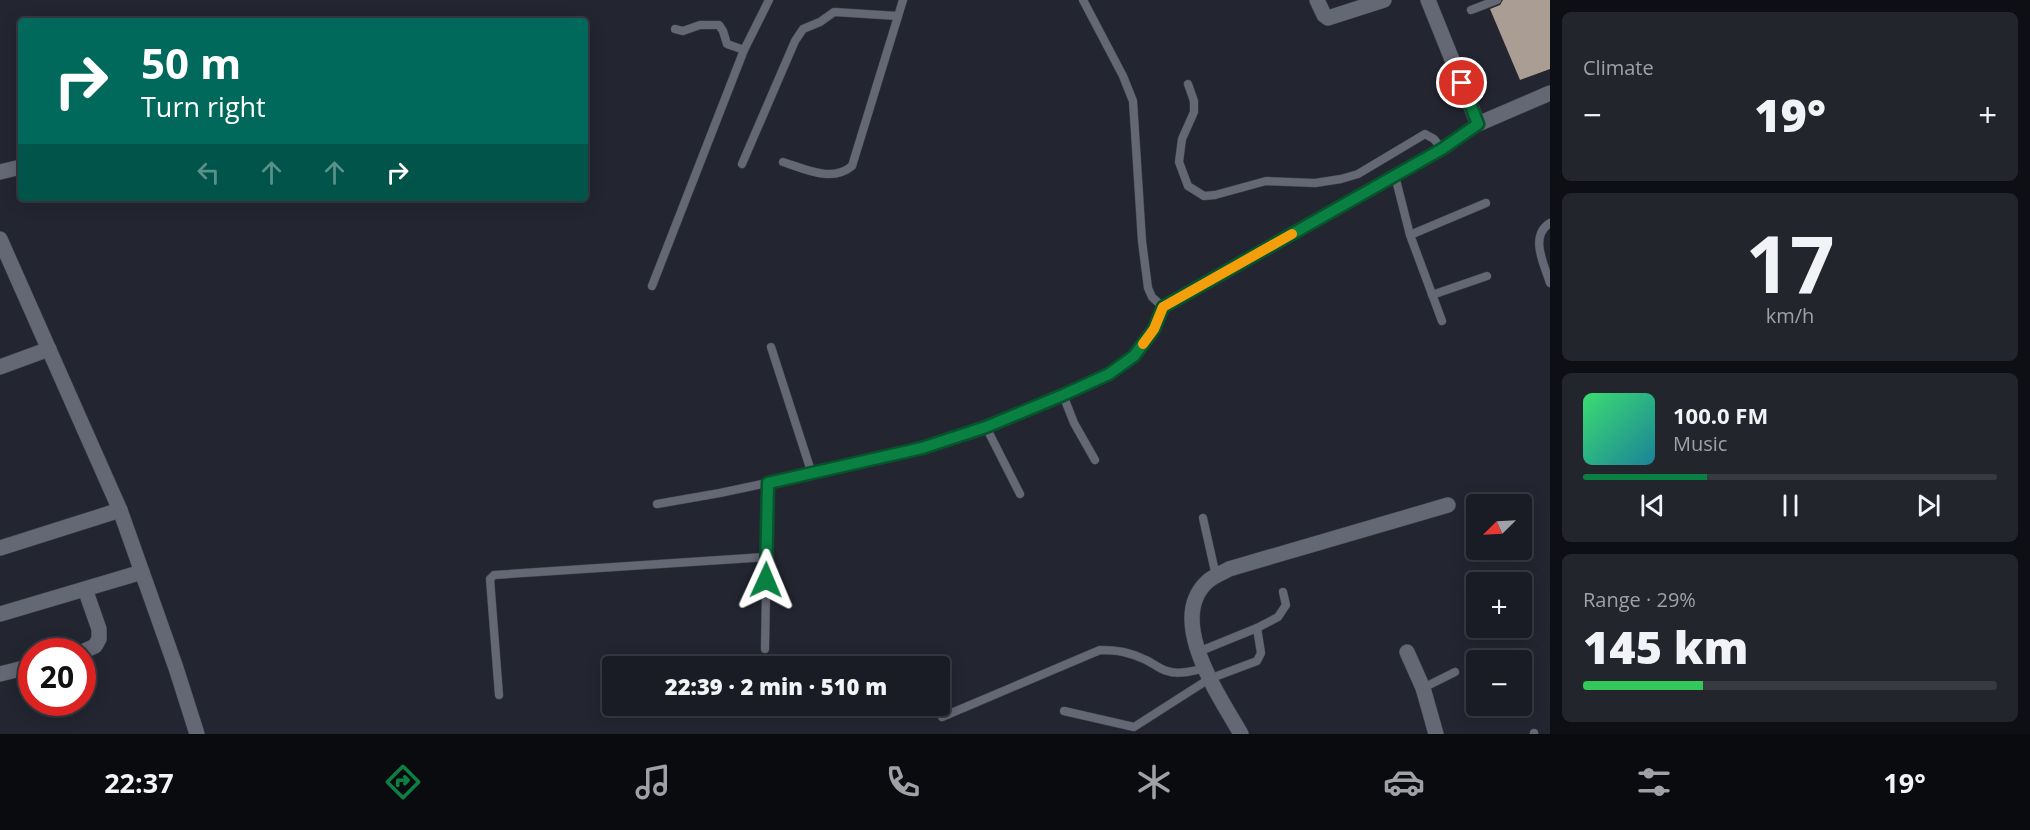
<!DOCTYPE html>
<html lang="en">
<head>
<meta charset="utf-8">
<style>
  :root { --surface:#1a1c25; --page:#23252d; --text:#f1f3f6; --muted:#9fa1a7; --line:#383a42; --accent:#0b8043 }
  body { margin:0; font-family:"Open Sans",sans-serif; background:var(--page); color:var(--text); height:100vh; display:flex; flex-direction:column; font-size:22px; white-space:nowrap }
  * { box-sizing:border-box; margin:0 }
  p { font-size:20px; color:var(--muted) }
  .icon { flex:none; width:33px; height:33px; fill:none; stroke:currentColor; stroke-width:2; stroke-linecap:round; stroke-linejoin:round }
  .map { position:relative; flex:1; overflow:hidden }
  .details { display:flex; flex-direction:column; gap:12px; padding:12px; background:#0e0f14; width:480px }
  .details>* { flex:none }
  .hud { position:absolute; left:18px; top:18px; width:570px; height:183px; border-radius:6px; box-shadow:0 3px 15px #0003,0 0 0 2px var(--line); background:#00695c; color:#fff; overflow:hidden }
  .needle { width:39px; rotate:246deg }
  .tools { position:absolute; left:1466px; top:494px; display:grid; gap:12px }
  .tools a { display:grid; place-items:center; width:66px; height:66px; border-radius:6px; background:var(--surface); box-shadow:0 3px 15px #0003,0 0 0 2px var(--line); font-size:30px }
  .speed { position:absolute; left:18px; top:638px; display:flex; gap:12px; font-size:30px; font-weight:700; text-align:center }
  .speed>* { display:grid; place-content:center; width:78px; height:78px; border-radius:50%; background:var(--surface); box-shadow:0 3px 15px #0003,0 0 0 2px var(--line); line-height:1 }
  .speed .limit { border:9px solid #d22; background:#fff; color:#111 }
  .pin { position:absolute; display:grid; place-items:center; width:51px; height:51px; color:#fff; margin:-26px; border:3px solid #fff; border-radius:50%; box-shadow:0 2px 6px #0007 }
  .me { position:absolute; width:66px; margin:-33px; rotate:1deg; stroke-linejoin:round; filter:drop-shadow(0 0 4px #0008) }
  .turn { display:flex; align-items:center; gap:21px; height:126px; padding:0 24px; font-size:27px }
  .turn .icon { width:78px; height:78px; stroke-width:2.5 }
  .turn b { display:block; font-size:42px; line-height:51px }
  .lanes { display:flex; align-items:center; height:57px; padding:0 24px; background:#0003; justify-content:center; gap:30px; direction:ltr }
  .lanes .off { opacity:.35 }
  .big { font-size:45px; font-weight:800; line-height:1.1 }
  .details .widget { flex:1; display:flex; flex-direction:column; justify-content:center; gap:9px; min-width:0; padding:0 21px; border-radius:9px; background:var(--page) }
  .details .dial { align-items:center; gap:0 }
  .dial b { font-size:78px; line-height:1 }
  .song { display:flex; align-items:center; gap:18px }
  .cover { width:72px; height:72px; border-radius:9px; background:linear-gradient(135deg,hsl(140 70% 55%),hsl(190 70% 35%)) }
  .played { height:6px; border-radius:3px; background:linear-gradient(90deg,var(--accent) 30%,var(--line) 30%) }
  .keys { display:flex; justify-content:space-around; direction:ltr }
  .heat { display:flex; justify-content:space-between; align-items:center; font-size:33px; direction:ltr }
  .charge { height:9px; border-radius:4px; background:linear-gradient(90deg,#34c759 29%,var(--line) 0) }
  .trip { position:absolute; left:602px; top:656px; width:348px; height:60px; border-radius:6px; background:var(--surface); box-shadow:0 3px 15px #0003,0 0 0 2px var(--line); font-weight:800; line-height:60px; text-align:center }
  .dock { display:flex; height:96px; justify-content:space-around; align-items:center; background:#0a0b0f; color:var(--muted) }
  .dock .icon { width:42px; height:42px }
  .dock .on { color:var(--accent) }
  .dock b { font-size:27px; color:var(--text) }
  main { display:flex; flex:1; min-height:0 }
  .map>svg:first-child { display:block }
  .building { fill:#aa9d94 }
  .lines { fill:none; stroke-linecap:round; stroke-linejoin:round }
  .service-casing { stroke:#41434c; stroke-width:9 }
  .minor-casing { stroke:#41434c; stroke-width:16 }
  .service { stroke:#646774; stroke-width:8 }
  .minor { stroke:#646774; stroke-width:15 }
  .route-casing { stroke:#07532c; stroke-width:15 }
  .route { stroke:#0b8043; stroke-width:10 }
  .slow { stroke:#f59e0b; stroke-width:10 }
</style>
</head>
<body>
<main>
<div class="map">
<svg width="1550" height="734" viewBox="0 0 1550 734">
  <rect width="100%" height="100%" fill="#232631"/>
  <path class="building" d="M1503 0H1550V69L1520 80 1490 9 1500 5Z"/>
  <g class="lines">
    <defs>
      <g id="service">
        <path d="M1083 0 1123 76 1133 101 1142 241 1148 288 1152 297 1163 307"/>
        <path d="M1471 10 1497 0"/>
        <path d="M675 29 683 31 700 25H719L723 31 727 44 744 50"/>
        <path d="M1188 84 1194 101V112L1182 139 1179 162 1188 186 1204 196 1215 195 1266 181 1315 183 1341 179 1358 174 1425 134 1434 139 1442 149"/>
        <path d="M783 162C805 169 832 183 852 166L903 0"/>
        <path d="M742 164 795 41 803 29 820 22 834 12 898 16"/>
        <path d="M1395 176 1410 235 1442 321"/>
        <path d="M1550 223C1529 236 1544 264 1550 283"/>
        <path d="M1410 235 1486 203"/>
        <path d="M652 286 744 50 769 0"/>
        <path d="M1432 295 1487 276"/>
        <path d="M771 347 812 474"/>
        <path d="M1063 395 1074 423 1095 460"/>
        <path d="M986 427 1020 494"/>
        <path d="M657 504 720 493 857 464 922 448 986 427 1109 374 1134 355 1154 329 1163 307 1442 149 1478 124"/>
        <path d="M1203 518 1216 576"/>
        <path d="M765 649 768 483"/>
        <path d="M1198 652 1257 628 1278 617 1286 605 1283 592"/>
        <path d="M1423 688 1455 672"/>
        <path d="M499 695 490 579 494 575 766 557"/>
        <path d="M1064 711 1134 727 1209 679 1257 661 1261 653 1257 628"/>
        <path d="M942 717 1100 650C1117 650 1130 652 1146 660 1153 663 1159 669 1167 671 1178 675 1193 671 1205 668"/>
        <path d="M1534 733V734"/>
      </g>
      <g id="minor">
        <path d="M1317 0 1324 15 1328 18 1384 0"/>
        <path d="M1428 0 1478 124 1550 93"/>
        <path d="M0 172 21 167"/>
        <path d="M0 239 120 510 176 668 197 734"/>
        <path d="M0 367 49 349"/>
        <path d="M0 548 120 510"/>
        <path d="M0 614 142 572"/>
        <path d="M82 652 95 646 99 639V629L85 589"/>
        <path d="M1407 652 1423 688 1436 734"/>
        <path d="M0 674 32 666"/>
        <path d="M1241 734C1220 697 1165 619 1208 581 1214 576 1222 573 1229 569L1448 505"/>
      </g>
    </defs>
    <use href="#service" class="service-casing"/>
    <use href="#minor" class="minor-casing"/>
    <use href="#service" class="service"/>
    <use href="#minor" class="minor"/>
  </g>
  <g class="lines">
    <defs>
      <path id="route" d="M766 580 768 483 922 448 986 427 1063 395 1109 374 1134 356 1154 329 1163 307 1442 149 1478 124 1462 83"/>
    </defs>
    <use href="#route" class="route-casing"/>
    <use href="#route" class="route"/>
    <path class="slow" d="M1143 344 1154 329 1163 307 1292 234"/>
  </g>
</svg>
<div class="tools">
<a><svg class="needle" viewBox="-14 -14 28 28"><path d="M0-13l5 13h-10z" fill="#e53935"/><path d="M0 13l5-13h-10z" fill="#9fa1a7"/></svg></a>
<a>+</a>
<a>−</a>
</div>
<div class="speed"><div class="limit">20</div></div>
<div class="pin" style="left:1462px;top:83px;background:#d93025"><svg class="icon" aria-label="arrive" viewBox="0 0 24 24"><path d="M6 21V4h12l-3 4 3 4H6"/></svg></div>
<svg class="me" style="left:766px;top:580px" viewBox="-20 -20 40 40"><path d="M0-17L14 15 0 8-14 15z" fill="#0b8043" stroke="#fff" stroke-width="4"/></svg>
<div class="trip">22:39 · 2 min · 510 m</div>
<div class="hud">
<div class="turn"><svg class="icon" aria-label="right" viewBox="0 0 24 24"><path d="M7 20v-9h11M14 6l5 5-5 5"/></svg><div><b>50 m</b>Turn right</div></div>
<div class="lanes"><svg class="icon off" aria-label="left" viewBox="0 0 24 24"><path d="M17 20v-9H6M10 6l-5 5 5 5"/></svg><svg class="icon off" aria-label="ahead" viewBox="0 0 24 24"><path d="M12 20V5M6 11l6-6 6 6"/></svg><svg class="icon off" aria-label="ahead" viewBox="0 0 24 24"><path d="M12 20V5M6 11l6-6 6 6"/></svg><svg class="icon" aria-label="right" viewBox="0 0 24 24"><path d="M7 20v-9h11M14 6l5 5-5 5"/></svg></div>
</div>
</div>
<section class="details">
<div class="widget"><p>Climate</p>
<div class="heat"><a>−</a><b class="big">19°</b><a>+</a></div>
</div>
<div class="widget dial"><b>17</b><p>km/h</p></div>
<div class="widget">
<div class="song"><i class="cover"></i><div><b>100.0 FM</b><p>Music</p></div></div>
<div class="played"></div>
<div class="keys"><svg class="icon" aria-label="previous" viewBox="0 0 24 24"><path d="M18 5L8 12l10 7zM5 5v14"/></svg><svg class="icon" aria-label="pause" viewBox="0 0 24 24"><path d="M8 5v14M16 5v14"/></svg><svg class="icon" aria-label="next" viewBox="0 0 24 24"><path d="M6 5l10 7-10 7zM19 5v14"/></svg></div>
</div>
<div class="widget"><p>Range · 29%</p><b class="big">145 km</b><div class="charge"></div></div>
</section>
</main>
<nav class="dock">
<b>22:37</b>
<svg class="icon on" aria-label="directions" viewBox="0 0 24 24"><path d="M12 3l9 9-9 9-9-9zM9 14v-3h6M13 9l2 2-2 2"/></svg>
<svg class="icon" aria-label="music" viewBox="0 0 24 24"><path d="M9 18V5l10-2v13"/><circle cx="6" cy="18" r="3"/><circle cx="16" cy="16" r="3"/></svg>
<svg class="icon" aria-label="phone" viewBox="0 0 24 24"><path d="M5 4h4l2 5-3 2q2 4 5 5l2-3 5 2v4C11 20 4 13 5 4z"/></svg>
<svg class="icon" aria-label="climate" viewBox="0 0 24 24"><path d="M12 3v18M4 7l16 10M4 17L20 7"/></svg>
<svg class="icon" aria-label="car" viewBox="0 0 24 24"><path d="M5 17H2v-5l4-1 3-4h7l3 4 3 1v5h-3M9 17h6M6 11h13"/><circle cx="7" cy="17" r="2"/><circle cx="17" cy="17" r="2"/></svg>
<svg class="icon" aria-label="filters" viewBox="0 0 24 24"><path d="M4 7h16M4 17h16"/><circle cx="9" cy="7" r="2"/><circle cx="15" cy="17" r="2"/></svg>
<b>19°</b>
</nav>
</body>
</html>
